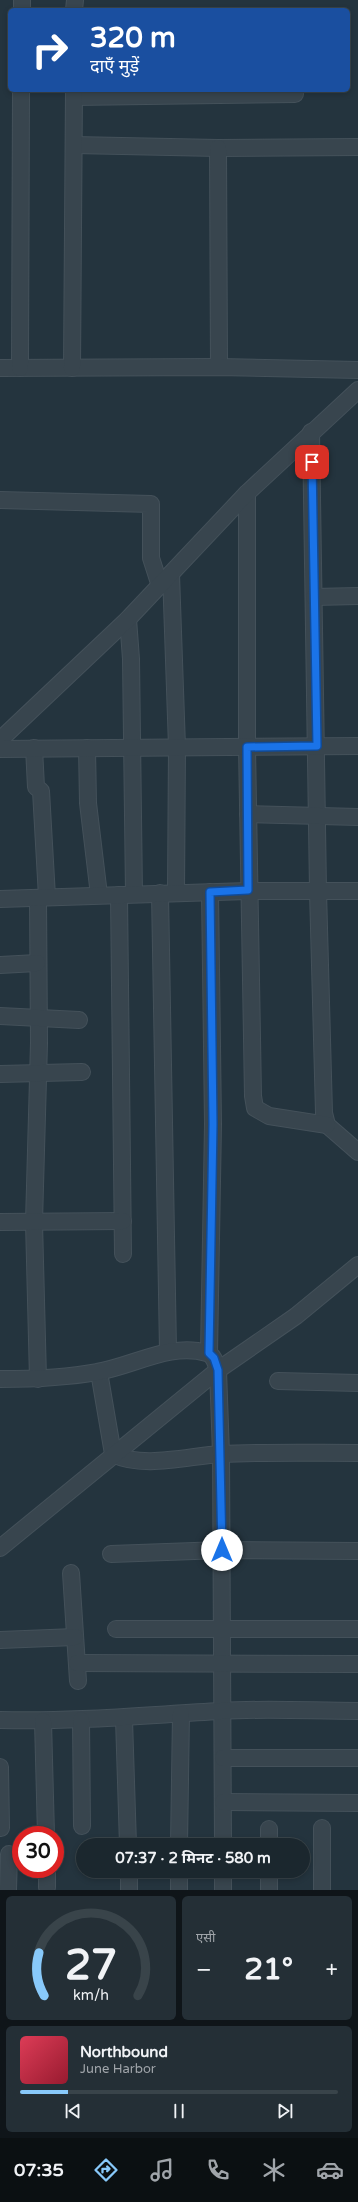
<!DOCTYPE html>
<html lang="hi">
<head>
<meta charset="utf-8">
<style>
  :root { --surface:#1b272e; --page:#242f36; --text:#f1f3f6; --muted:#a0a5aa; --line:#39444a; --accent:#88c9fa }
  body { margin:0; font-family:"Varela Round","Noto Sans Devanagari",sans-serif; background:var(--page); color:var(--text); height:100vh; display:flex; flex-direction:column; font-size:15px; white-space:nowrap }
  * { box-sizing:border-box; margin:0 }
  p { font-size:13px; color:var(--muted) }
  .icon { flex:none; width:22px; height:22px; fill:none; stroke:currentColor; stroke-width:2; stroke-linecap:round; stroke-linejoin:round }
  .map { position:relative; height:1890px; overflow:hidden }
  .side { display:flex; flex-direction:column; gap:6px; padding:6px; background:#0f1519; flex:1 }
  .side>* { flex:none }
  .hud { position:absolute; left:8px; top:8px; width:342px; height:84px; border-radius:6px; box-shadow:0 2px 6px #0003,0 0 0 1px var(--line); background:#1a4fa0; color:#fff; overflow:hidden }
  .speed { position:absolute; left:12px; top:1826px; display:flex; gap:8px; font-size:20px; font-weight:700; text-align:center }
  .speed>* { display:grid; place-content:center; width:52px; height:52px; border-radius:50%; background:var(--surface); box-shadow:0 2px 6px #0003,0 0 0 1px var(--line); line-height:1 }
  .speed .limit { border:6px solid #d22; background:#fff; color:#111 }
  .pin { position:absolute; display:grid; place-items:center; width:34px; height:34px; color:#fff; margin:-17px; border-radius:8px; box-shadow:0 2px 6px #0006 }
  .me { position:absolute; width:44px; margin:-22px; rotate:0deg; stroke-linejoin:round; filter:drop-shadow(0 0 3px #0008) }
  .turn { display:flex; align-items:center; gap:14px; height:84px; padding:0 16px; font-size:18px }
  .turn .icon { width:52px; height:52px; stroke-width:2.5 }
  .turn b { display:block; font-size:28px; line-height:34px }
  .big { font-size:30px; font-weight:700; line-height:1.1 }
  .side .tile { flex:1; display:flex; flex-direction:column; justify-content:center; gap:6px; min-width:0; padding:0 14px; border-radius:6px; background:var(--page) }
  .side .dial { align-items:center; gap:0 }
  .dial svg { height:104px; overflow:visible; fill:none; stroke:var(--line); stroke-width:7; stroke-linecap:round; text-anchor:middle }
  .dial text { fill:var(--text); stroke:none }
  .song { display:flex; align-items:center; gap:12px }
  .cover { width:48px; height:48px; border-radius:6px; background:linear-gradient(135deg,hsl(350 70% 55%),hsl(350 70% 35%)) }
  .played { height:4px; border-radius:2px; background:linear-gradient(90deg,var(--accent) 15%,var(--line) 15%) }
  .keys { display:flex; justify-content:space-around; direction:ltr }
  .heat { display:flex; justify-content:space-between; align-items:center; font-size:22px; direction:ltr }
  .side .tiles { flex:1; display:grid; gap:6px; grid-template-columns:1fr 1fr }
  .tile:last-child { grid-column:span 2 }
  .trip { position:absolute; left:76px; top:1838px; width:234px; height:40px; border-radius:20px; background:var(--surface); box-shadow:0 2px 6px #0003,0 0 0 1px var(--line); font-weight:700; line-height:40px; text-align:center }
  .menu { display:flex; height:64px; justify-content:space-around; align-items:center; background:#0b1012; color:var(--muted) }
  .menu .icon { width:28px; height:28px }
  .menu .current { color:var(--accent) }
  .menu b { font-size:18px; color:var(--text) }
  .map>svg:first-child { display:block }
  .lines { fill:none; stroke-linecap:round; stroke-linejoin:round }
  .minor-casing { stroke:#44515a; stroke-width:18 }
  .minor { stroke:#38454e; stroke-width:16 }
  .route-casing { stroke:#114b97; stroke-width:10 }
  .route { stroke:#1a73e8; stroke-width:7 }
</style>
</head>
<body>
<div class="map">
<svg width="358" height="1890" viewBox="0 0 358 1890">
  <rect width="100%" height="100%" fill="#24343e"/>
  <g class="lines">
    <defs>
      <g id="minor">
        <path d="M22 10V0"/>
        <path d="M74 10 75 0"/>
        <path d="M74 97 295 94"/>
        <path d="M74 145 218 148 358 147"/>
        <path d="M218 148 219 367"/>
        <path d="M0 368 219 367 358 370"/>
        <path d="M20 368 21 90"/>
        <path d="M72 368 74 90"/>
        <path d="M311 432 318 891 324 1113 327 1125 358 1152"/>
        <path d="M247 493V747L253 1096 255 1108 269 1116 327 1125"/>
        <path d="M0 500 151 504V558L160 586"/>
        <path d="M171 574 177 747 176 893"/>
        <path d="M314 597 358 596"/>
        <path d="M128 619 131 659 134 894"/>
        <path d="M0 740 128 619 247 493 358 390"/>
        <path d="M34 748 36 787 41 791 47 897"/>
        <path d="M87 748 88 803 99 895"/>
        <path d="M0 749 358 746"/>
        <path d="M248 814 358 817"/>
        <path d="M160 893 168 1351"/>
        <path d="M119 895 123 1254"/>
        <path d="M38 898 39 1043 34 1222 38 1379"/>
        <path d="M0 899 248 891H358"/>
        <path d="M0 965 37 963"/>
        <path d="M0 1016 79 1020"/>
        <path d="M0 1074 82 1072"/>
        <path d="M0 1222 123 1221"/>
        <path d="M209 1353 213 1124 210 892"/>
        <path d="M99 1372 113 1454C143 1469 188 1456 221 1454 266 1452 312 1453 358 1453"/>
        <path d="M0 1379C33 1379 65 1378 97 1372 134 1366 170 1342 207 1353 214 1355 216 1364 218 1370L221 1454 223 1845"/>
        <path d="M278 1381 358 1383"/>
        <path d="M0 1548 218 1370 296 1316 358 1265"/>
        <path d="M111 1554 222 1550 358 1551"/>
        <path d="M71 1573 78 1681"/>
        <path d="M116 1629H358"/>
        <path d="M0 1640 75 1637"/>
        <path d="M77 1663 358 1664"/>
        <path d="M124 1719 128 1845"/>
        <path d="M0 1720C75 1722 147 1715 221 1711 267 1708 313 1711 358 1711"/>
        <path d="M81 1720 82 1826"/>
        <path d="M43 1721 46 1835"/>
        <path d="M223 1758H358"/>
        <path d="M0 1767 1 1828"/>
        <path d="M223 1802 358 1803"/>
        <path d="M269 1829V1845"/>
        <path d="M179 1845 181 1714"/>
        <path d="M47 1869V1887"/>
        <path d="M129 1871V1890"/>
        <path d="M223 1871V1890"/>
        <path d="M269 1871V1890"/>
        <path d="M8 1890 9 1854"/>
        <path d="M179 1890V1871"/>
        <path d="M322 1890V1828"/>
      </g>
    </defs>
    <use href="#minor" class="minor-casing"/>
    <use href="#minor" class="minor"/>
  </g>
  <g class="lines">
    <defs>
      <path id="route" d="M222 1550 218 1370 214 1358 209 1353 213 1124 210 892 248 890 247 747 317 746 312 462"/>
    </defs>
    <use href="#route" class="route-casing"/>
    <use href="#route" class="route"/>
  </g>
</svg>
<div class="speed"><div class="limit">30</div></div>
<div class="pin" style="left:312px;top:462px;background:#d93025"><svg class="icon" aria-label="arrive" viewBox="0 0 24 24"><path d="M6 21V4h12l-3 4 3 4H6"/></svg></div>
<svg class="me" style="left:222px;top:1550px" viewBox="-20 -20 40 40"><circle r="19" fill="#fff"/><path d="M0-13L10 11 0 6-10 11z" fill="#1a73e8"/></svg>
<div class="trip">07:37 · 2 मिनट · 580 m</div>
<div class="hud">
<div class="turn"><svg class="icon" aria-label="right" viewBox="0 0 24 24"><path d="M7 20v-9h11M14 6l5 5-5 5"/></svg><div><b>320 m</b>दाएँ मुड़ें</div></div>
</div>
</div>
<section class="side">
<div class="tiles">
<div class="tile dial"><svg viewBox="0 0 100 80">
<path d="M14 69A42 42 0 1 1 86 69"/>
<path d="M14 69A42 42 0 0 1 10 36" stroke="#88c9fa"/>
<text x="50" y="56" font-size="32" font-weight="700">27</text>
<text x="50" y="72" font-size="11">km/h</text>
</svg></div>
<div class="tile"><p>एसी</p>
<div class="heat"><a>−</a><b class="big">21°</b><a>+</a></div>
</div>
<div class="tile">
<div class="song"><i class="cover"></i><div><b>Northbound</b><p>June Harbor</p></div></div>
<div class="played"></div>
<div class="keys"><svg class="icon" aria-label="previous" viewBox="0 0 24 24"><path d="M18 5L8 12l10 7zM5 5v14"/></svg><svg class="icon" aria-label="pause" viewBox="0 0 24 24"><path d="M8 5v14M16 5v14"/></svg><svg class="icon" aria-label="next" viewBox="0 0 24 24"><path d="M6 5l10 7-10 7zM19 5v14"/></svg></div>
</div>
</div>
</section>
<nav class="menu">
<b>07:35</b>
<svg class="icon current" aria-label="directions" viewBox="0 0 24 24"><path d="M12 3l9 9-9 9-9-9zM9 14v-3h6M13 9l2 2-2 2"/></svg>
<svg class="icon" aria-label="music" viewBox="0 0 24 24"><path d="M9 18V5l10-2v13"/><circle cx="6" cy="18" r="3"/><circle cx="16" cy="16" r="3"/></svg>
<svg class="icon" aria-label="phone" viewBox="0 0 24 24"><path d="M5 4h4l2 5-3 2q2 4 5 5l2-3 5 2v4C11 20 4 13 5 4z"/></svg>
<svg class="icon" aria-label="climate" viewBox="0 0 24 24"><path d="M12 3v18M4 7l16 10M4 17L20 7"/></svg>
<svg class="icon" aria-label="car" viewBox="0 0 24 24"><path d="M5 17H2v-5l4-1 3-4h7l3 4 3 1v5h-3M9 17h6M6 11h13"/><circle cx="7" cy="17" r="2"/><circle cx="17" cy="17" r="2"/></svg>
</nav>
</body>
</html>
